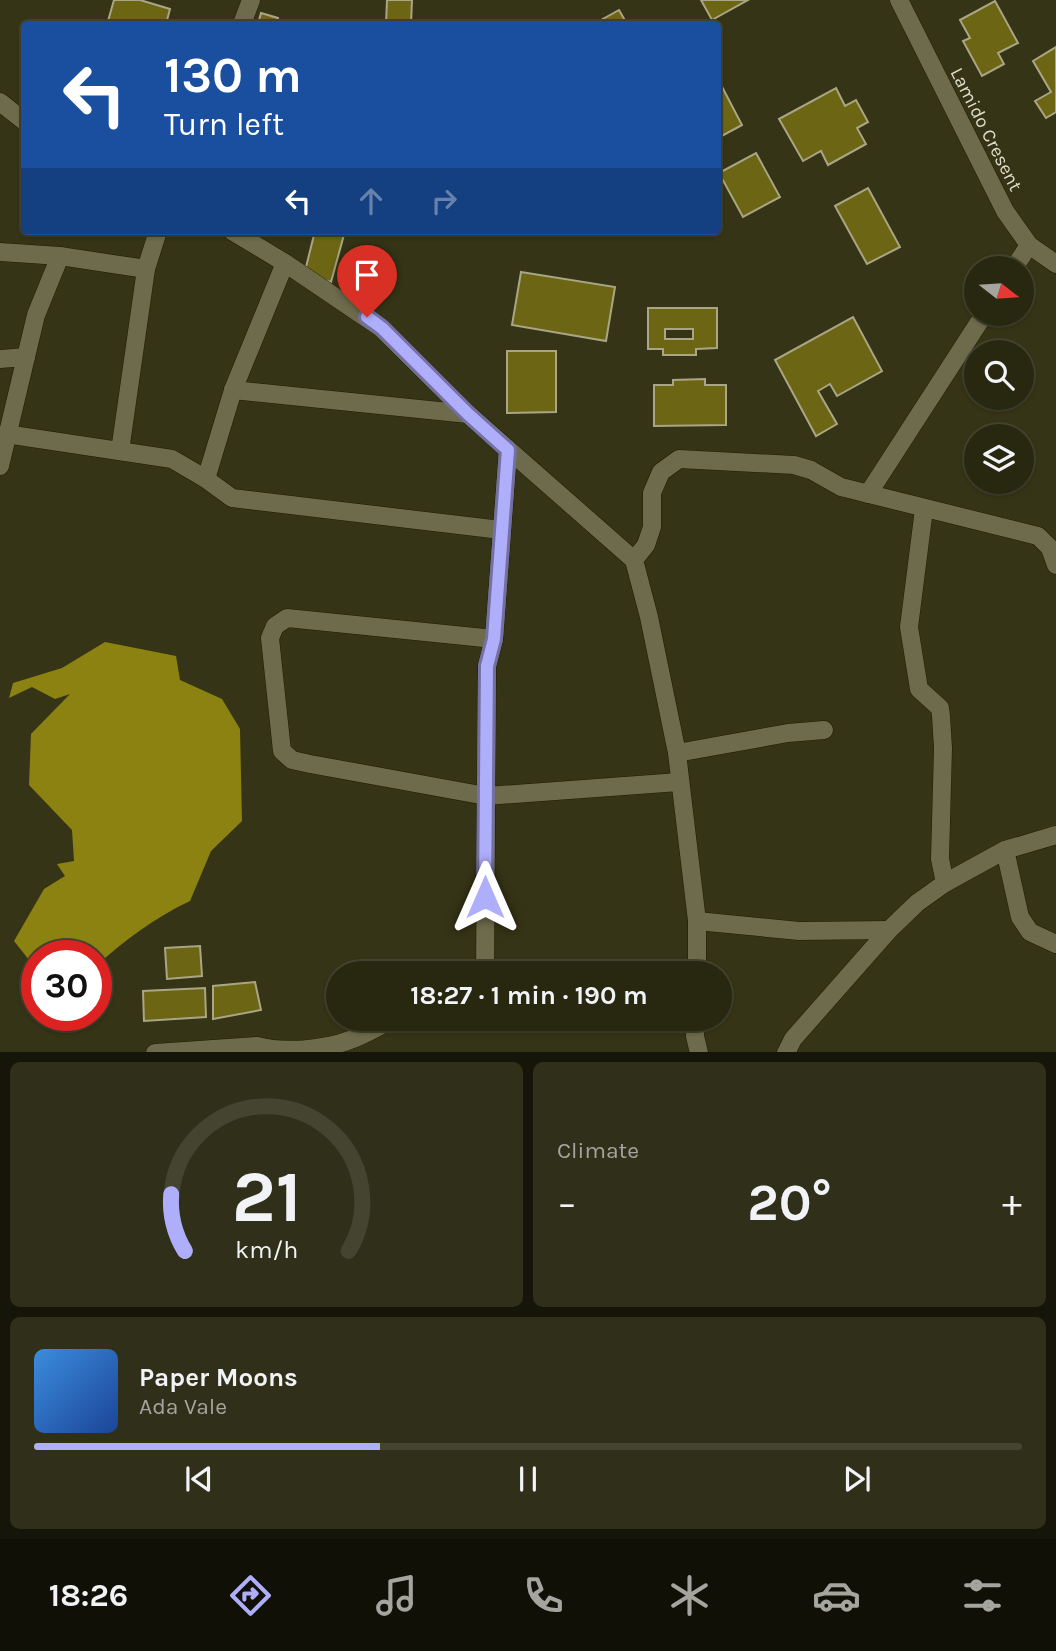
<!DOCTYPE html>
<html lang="en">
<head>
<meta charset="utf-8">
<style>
  :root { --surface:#282710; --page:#302f19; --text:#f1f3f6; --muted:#a5a59f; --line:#444430; --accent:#afaefa }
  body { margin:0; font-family:Karla,sans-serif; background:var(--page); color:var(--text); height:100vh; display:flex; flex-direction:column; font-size:26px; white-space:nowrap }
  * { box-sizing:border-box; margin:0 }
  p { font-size:23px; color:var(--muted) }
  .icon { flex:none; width:38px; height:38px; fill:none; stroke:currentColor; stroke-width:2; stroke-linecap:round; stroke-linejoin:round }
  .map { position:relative; height:1052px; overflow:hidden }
  .panel { display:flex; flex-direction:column; gap:10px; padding:10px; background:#161509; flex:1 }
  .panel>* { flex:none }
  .top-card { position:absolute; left:21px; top:21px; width:700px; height:214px; border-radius:7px; box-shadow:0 2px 5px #0004,0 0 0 2px var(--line); background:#1a4fa0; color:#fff; overflow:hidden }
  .needle { width:46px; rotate:107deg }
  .tools { position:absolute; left:964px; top:256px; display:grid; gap:14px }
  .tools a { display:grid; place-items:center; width:70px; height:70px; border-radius:50%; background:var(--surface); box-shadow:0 2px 5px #0004,0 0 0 2px var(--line); font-size:35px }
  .speed { position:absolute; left:21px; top:940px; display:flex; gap:14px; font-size:35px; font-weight:700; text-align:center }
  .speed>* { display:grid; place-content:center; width:91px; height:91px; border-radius:50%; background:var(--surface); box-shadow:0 2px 5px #0004,0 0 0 2px var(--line); line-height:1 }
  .speed .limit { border:10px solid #d22; background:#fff; color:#111 }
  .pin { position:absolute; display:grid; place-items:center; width:60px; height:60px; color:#fff; margin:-72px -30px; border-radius:50% 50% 50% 0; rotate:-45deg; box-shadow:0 0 7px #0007 }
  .pin .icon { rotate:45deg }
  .me { position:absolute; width:77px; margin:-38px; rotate:0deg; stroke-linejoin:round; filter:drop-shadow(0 0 5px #0008) }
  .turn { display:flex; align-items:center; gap:24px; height:147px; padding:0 28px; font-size:32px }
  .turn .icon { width:91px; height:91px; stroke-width:2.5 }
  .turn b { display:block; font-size:49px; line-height:60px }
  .lanes { display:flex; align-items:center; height:66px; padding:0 28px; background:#0003; justify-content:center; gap:35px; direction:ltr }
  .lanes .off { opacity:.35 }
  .big { font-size:52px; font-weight:700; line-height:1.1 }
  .panel .widget { flex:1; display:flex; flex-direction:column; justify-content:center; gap:10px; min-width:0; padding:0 24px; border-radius:10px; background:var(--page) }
  .panel .dial { align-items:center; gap:0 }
  .dial svg { height:182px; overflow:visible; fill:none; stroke:var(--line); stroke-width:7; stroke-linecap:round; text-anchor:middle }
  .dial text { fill:var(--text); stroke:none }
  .song { display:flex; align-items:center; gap:21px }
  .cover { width:84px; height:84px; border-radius:10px; background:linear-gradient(135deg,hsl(210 70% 55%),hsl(220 70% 35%)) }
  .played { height:7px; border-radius:4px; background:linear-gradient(90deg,var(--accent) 35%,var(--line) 35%) }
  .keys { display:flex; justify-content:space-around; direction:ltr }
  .heat { display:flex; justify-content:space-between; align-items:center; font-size:38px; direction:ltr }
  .panel .tiles { flex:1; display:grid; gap:10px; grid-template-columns:1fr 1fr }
  .widget:last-child { grid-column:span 2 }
  .trip { position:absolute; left:326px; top:961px; width:406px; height:70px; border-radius:35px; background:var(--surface); box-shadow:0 2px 5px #0004,0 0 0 2px var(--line); font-weight:700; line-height:70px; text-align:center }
  .dock { display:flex; height:112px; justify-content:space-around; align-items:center; background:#101006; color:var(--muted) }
  .dock .icon { width:49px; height:49px }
  .dock .selected { color:var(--accent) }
  .dock b { font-size:32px; color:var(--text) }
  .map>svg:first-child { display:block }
  .water { fill:#8c8212 }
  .building { fill:#6c6514; stroke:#a9a685; stroke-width:2; fill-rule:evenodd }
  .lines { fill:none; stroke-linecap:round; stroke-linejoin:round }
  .street-casing { stroke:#1e1b00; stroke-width:19 }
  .secondary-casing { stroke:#1e1b00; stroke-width:19 }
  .street { stroke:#6d6b4b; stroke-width:18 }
  .secondary { stroke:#6d6b4b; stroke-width:18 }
  .route-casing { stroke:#7271a2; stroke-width:18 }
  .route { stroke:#afaefa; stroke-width:12 }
  .labels { text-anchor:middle; stroke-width:7; stroke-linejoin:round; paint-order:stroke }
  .street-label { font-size:19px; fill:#dfdecd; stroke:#363416 }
</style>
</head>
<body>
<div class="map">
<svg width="1056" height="1053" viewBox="0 0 1056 1053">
  <rect width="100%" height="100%" fill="#363416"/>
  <path class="water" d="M105 642 176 656 180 680 222 699 240 729 242 821 211 851 190 901C154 918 125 940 96 966V956H37V970L14 941 44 889 65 876 57 864 74 861 72 830 29 785 31 734 70 694 55 699 32 687 9 698 13 683 62 668Z"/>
  <g class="building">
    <path d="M114 0H140L170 9 166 24H119L108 21Z"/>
    <path d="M387 0H412L411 24H386Z"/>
    <path d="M701 0H748L712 20Z"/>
    <path d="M995 1 1018 43 998 53 1004 64 982 76 963 41 970 38 960 20Z"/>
    <path d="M619 10 627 24H604L601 20Z"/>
    <path d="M261 13 278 18 276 24H258Z"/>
    <path d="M1056 47V112L1046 118 1035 101 1051 92 1033 61Z"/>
    <path d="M718 79 742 125 718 138Z"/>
    <path d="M836 88 845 106 856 100 868 122 857 128 866 144 828 165 821 151 803 161 779 119Z"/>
    <path d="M756 153 780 197 743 217 719 173Z"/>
    <path d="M868 188 900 247 867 264 835 206Z"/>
    <path d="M315 231H345L331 282 304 275Z"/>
    <path d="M521 272 615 287 606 341 512 325Z"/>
    <path d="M648 308H717V348L696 349V355H663V349H648ZM665 329H693V339H665Z"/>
    <path d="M853 317 882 371 837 396 830 384 818 391 837 424 816 436 775 360Z"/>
    <path d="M507 351H556V412L507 413Z"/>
    <path d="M705 379V385H726V425L654 426V385H673V380Z"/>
    <path d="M200 946 202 976 167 979 165 948Z"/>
    <path d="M255 982 261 1010 213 1019V986Z"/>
    <path d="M205 988 206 1017 144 1021 143 991Z"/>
  </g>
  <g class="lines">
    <defs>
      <g id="street">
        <path d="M242 24 251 0"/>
        <path d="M0 102 24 121"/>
        <path d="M232 231 285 263 381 328 468 414 634 560 649 617 677 753 697 921V973"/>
        <path d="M0 252 60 256 146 269"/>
        <path d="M1014 268 1029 245"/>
        <path d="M0 359 26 357"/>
        <path d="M233 390 468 414"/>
        <path d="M6 434 172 459 206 479 232 498 501 530"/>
        <path d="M120 451 146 269 158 231"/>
        <path d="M0 466 36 315 60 256"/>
        <path d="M206 479 233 390 285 263"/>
        <path d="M868 494 985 313"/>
        <path d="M924 509 909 627 919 689 940 708 941 716 943 748 940 859 945 883"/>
        <path d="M634 560 646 545 652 527V493L661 472 679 459 794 465 811 470 841 487 1038 536 1050 548 1056 565"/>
        <path d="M494 639 287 618 275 626 270 638 282 751 292 760 310 764 486 796 679 782"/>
        <path d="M677 753 788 733 824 730"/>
        <path d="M1005 850 1020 917 1030 932 1056 944"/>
        <path d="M697 921 799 931 889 930"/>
        <path d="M485 973 487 666 494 639 508 450"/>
        <path d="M696 1018 695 1036 699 1053"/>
        <path d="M155 1053 257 1046C283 1053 324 1050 350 1040 365 1035 380 1025 395 1018"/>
        <path d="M786 1053 793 1039 889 930 917 903 945 883 1005 850 1056 835"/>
      </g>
      <path id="secondary" d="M899 0 1005 211 1029 245 1056 264"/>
    </defs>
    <use href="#street" class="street-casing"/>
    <use href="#secondary" class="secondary-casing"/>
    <use href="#street" class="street"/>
    <use href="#secondary" class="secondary"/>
  </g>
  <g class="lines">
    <defs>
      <path id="route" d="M367 317 382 328 468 414 508 450 494 639 487 666 485 897"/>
    </defs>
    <use href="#route" class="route-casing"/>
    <use href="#route" class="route"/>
  </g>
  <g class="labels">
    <g class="street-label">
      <text transform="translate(987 129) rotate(63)" y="7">Lamido Cresent</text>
    </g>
  </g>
</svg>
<div class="tools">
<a><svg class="needle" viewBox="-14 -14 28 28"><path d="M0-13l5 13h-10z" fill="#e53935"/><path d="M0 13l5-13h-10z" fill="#a5a59f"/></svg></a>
<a><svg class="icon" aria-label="search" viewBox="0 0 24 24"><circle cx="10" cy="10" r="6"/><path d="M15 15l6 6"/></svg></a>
<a><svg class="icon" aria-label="layers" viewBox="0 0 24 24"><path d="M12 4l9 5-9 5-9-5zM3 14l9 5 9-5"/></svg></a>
</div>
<div class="speed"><div class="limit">30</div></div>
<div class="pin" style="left:367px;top:317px;background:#d93025"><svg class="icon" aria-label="arrive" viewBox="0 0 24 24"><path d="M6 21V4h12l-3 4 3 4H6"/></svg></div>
<svg class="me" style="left:485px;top:897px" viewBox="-20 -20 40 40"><path d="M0-17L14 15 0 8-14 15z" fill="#afaefa" stroke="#fff" stroke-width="4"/></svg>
<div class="trip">18:27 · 1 min · 190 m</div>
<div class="top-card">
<div class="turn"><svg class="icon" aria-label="left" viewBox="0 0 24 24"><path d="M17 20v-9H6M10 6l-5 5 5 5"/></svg><div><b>130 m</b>Turn left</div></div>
<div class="lanes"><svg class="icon" aria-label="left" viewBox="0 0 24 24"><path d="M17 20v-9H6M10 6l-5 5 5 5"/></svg><svg class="icon off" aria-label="ahead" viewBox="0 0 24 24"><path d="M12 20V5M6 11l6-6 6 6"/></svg><svg class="icon off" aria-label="right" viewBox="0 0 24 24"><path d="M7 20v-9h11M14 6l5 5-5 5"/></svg></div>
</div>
</div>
<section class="panel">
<div class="tiles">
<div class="widget dial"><svg viewBox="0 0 100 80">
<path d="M14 69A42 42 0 1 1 86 69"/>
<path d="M14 69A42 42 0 0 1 8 44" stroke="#afaefa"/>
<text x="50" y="56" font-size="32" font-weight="700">21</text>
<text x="50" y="72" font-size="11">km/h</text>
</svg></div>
<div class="widget"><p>Climate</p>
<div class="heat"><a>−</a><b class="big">20°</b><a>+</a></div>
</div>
<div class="widget">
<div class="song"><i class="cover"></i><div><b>Paper Moons</b><p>Ada Vale</p></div></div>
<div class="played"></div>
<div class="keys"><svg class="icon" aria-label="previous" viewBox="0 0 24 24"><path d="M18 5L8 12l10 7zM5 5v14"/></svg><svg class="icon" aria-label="pause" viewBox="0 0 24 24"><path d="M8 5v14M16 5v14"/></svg><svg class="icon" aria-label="next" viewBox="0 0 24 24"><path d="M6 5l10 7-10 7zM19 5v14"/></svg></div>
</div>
</div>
</section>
<nav class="dock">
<b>18:26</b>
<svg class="icon selected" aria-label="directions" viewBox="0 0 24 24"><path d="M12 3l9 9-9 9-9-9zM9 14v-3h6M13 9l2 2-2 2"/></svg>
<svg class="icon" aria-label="music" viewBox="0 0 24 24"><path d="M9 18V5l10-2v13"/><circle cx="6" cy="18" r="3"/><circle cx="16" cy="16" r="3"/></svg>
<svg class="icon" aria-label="phone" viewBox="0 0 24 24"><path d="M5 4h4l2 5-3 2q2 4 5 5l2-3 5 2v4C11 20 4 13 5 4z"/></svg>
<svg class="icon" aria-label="climate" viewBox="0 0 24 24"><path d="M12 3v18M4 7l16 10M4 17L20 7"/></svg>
<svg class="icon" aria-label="car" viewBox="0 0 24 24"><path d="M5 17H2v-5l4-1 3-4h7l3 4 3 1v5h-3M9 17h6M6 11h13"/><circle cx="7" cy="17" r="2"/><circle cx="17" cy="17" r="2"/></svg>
<svg class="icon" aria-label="filters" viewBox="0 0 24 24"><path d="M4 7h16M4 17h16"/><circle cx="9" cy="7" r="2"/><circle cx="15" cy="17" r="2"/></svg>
</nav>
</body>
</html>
